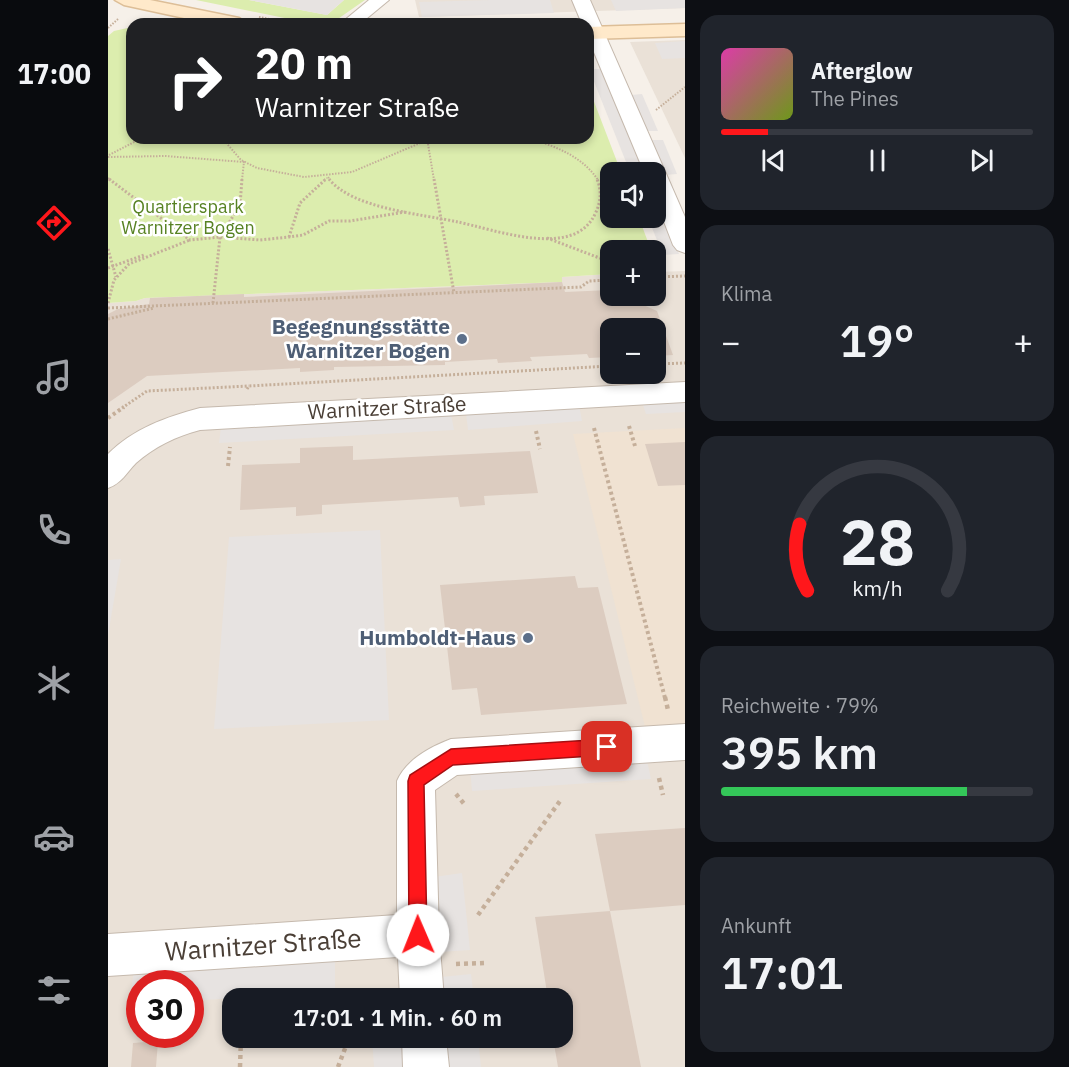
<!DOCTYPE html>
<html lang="de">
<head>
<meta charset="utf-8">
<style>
  :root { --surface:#171b24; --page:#20242c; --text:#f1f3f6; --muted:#9ea1a6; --line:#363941; --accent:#ff171b }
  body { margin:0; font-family:"IBM Plex Sans",sans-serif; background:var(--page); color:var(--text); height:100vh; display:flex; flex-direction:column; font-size:22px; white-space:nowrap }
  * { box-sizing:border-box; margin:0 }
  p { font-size:20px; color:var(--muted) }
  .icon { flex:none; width:33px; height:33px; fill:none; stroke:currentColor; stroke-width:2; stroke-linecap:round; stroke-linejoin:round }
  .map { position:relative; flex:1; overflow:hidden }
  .sheet { display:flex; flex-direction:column; gap:15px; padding:15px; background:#0d0f14; width:384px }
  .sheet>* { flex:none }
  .banner { position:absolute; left:18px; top:18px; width:468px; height:126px; border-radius:18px; box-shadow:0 3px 9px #0003; background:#202124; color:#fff; overflow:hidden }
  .tools { position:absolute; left:492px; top:162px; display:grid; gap:12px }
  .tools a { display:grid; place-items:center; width:66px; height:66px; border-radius:12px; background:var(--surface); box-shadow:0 3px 9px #0003; font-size:30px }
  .speed { position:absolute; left:18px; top:970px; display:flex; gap:12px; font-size:30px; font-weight:700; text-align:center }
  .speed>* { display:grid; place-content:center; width:78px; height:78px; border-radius:50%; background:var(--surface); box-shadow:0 3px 9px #0003; line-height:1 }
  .speed .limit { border:9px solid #d22; background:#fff; color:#111 }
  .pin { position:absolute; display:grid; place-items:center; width:51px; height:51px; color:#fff; margin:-26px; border-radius:12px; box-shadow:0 3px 9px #0006 }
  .me { position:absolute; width:66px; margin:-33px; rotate:359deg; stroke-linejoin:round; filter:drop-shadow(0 0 4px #0008) }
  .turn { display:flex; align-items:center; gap:21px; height:126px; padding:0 30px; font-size:27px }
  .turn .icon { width:78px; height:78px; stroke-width:2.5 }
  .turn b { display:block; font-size:42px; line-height:51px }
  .big { font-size:45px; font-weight:600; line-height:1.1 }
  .sheet .tile { flex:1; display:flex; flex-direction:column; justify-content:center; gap:9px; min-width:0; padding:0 21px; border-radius:18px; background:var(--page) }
  .sheet .dial { align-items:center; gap:0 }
  .dial svg { height:156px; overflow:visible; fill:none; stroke:var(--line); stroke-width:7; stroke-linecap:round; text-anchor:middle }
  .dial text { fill:var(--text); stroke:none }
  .song { display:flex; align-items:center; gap:18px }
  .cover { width:72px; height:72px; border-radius:9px; background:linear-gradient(135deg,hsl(320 70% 55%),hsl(80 70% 35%)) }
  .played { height:6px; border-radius:3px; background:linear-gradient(90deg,var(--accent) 15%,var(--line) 15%) }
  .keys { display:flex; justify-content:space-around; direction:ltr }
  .heat { display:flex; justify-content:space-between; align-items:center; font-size:33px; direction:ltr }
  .charge { height:9px; border-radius:4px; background:linear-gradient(90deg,#34c759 79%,var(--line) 0) }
  .trip { position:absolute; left:114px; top:988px; width:351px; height:60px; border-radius:18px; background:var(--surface); box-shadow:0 3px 9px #0003; font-weight:600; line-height:60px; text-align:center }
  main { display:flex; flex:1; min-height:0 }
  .menu { display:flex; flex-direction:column; width:108px; justify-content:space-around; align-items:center; background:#090b0e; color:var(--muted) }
  .menu .icon { width:42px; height:42px }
  .menu .active { color:var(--accent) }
  .menu b { font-size:27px; color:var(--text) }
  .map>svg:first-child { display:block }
  .residential { fill:#eae1d7; fill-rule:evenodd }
  .education { fill:#f0e2d2 }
  .green { fill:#dcedae }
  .parking { fill:#e7e3e1 }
  .building { fill:#dcccc0 }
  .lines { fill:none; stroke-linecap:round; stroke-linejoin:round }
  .street-casing { stroke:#c5b9ad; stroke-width:2 }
  .secondary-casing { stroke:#ddbe97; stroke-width:3 }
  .path-far3 { stroke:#c5af9a; stroke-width:2; stroke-dasharray:1.5 1.5; stroke-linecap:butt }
  .path-far2 { stroke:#c5af9a; stroke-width:3; stroke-dasharray:2 2; stroke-linecap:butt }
  .path-far1 { stroke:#c5af9a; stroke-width:4; stroke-dasharray:3 3; stroke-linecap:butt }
  .path { stroke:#c5af9a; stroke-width:4.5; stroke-dasharray:4 4; stroke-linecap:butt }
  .street { fill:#fff; fill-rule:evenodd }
  .secondary { fill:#ffe9ca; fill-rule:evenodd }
  .route { fill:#ff171b; stroke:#a60f12; stroke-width:1.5 }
  .service-dot { fill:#5c6f8a; stroke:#fff; stroke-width:2 }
  .labels { text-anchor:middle; stroke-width:5; stroke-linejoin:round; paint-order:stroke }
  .far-park-label { font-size:18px; fill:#578223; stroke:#fff }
  .service-label { font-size:21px; font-weight:bold; fill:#4e5e75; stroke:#fff; text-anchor:end }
  .street-label { font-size:21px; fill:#4a3f36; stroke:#fff }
  .near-street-label { font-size:26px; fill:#4a3f36; stroke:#fff }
</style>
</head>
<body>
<main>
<nav class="menu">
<b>17:00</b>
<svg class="icon active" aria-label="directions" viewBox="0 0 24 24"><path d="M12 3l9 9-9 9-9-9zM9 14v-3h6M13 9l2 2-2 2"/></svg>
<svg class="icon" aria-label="music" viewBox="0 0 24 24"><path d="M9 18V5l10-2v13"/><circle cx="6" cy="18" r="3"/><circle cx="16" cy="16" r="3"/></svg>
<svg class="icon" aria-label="phone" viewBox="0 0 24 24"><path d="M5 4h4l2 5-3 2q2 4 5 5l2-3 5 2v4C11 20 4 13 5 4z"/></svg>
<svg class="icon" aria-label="climate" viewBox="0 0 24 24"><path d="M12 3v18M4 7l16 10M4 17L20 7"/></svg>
<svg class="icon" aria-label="car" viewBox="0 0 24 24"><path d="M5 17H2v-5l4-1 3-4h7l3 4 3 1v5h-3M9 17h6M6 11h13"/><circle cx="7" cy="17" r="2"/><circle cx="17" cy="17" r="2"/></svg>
<svg class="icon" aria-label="filters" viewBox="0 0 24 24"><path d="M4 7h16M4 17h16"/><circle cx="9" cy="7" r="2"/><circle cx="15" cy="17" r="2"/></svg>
</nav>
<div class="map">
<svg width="577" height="1067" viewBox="0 0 577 1067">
  <rect width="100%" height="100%" fill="#f6f0e9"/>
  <g class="residential">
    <path d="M307 0H577V8L311 17Z"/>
    <path d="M577 40V158L522 42Z"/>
    <path d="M577 271V1067H0V303L28 301 37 298 454 282V277L502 274V296H548V272ZM502 328H548V374H502ZM32 984H82V1035H32ZM124 999H454V1038H124Z"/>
  </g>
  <path class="education" d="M577 428V728L538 731 465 434Z"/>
  <g class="green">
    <path d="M88 0H141L219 15 236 0H257L224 23 206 24Z"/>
    <path d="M24 27V138H480V86L513 172H502V218H531L543 250H502V274L454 277V282L37 298 28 301 0 303V36L6 31Z"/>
  </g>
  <g class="parking">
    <path d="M141 0H236L219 15Z"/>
    <path d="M383 0H442L446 13 314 17 311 2Z"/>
    <path d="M503 0H577V8L508 11Z"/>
    <path d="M577 41V58L554 59 547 43Z"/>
    <path d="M481 69H493L537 172H522Z"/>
    <path d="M534 94 550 131H538L523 95Z"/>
    <path d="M543 140H555L569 174 557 175Z"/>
    <path d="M548 198 571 254 555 255 540 218H548Z"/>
    <path d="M577 397V412L538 414 533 399Z"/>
    <path d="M471 405 474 421 360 430 358 413Z"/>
    <path d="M343 414 346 430 111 443 113 427Z"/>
    <path d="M272 530 281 720 106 729 121 537Z"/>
    <path d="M13 559 0 635V560Z"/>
    <path d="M538 756 543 779 364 791 362 768Z"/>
    <path d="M354 873 362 950 332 952 326 877Z"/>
    <path d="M227 956V991L83 1001 82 984H32L31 1005H21L26 970Z"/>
    <path d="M363 974 366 999H335L333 977Z"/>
    <path d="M264 1038H298L299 1067H266Z"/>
    <path d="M339 1038H370L373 1067H341Z"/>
  </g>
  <g class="building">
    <path d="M454 282 457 292 502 290V296H515L549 311 565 355 548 356V328H502V357L481 358 479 354 422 357 424 361 390 363 389 359 337 362V365L226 367V370L192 372V368L39 376 0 403V314L10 309 41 304 42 298 136 294V297Z"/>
    <path d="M577 442V485L550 486 537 444Z"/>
    <path d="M245 446V460L422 451 430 493 376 496 377 505 352 507 350 497 214 505V514L188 516V507L132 510 134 465 192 463V448Z"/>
    <path d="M467 576 470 588 490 587 519 704 373 715 369 688 344 690 332 585Z"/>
    <path d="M577 828V905L502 911 487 834Z"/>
    <path d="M502 911 533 1067H450L445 1038H454V999H440L427 917Z"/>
    <path d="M50 1041 48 1067H23L25 1043Z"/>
  </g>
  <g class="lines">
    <defs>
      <g id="street">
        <path d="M261 0H281L252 24H232Z"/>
        <path d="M464 0H482L577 217V253L569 250 565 245 548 201V172H536L480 38V24H474Z"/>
        <path d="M577 382V402L92 430C69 436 46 447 28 463 18 473 14 483 0 488V454C25 429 58 417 92 408Z"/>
        <path d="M577 724V760L349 775 327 790 331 935 336 999H292L290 957 0 976V934L289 915V781C298 760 322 747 343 739Z"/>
        <path d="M294 1038H338L341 1067H295Z"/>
      </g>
      <g id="secondary">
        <path d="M7 0H42L131 18 140 24H104L16 5Z"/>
        <path d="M577 24V36L480 39V27Z"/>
      </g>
    </defs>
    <use href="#street" class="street-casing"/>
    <use href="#secondary" class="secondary-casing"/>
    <g class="path-far3">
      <path d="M151 17 189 24"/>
      <path d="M0 28 10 19"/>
      <path d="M548 110 577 87"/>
      <path d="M114 138 133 160 149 168 196 177 244 172 324 138"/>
      <path d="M319 138 326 180"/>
      <path d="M420 138C447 146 474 156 490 180"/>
      <path d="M1 155 34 138"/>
      <path d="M0 157 57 156 136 162 134 180"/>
      <path d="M220 177 222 180"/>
      <path d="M0 178 3 180"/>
      <path d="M216 180 219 178"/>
    </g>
    <g class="path-far2">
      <path d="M1 179 82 240 112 237 152 240 181 237 195 235 221 221H242L297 212"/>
      <path d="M221 179C245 209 314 214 350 222 385 229 466 260 487 214 493 202 494 191 489 179"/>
      <path d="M326 179 346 293"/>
      <path d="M181 237 192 203 218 179"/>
      <path d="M439 238 502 262"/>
      <path d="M0 249 8 277"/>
      <path d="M0 268 36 255"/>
      <path d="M548 277 577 276"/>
      <path d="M0 303 6 280 21 264 82 240"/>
      <path d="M105 303 112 237 132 205 134 179"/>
      <path d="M0 308 473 287 481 281 502 280"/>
      <path d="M0 319 46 308"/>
      <path d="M548 364 577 363"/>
      <path d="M139 389 141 386 502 366"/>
      <path d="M14 408 39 391 141 386"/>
    </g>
    <g class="path-far1">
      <path d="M0 418 16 407"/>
      <path d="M521 426 527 446"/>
      <path d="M486 428 557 698"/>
      <path d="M428 431 432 449"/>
      <path d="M120 466 122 447"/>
    </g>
    <g class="path">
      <path d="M557 697 560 710"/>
      <path d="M551 778 555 795"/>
      <path d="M348 794 357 805"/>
      <path d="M370 915 452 801"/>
      <path d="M348 964 377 963"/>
      <path d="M264 999 278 996"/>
      <path d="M132 1067 133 1038"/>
      <path d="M230 1067 241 1038"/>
    </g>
    <use href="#street" class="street"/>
    <use href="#secondary" class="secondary"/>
  </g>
  <path class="route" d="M499 739 505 741 507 747 505 752 499 755 345 765 316 785 319 935 316 942 310 944 303 942 301 935 300 781 302 775 343 749Z"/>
  <g class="service-dot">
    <circle cx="354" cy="339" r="6"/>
    <circle cx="420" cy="638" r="6"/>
  </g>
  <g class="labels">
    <g class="far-park-label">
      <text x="80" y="213">Quartierspark<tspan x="80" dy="21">Warnitzer Bogen</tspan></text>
    </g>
    <g class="service-label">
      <text x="342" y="334">Begegnungsstätte<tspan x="342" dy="24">Warnitzer Bogen</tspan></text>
      <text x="408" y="645">Humboldt-Haus</text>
    </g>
    <g class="street-label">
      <text transform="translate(279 408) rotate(-3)" y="7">Warnitzer Straße</text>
    </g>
    <g class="near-street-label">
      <text transform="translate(155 945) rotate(-4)" y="9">Warnitzer Straße</text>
    </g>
  </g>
</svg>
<div class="tools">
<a><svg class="icon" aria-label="sound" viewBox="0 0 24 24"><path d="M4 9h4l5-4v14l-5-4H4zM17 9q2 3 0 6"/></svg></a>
<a>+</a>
<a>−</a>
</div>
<div class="speed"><div class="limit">30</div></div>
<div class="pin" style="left:499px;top:747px;background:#d93025"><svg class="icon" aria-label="arrive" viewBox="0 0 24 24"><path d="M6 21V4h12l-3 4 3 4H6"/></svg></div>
<svg class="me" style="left:310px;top:935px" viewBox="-20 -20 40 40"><circle r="19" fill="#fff"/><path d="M0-13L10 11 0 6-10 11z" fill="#ff171b"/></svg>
<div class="trip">17:01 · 1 Min. · 60 m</div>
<div class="banner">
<div class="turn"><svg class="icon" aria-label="right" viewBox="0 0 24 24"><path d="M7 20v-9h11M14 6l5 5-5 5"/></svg><div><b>20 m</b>Warnitzer Straße</div></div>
</div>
</div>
<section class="sheet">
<div class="tile">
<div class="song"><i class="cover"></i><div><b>Afterglow</b><p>The Pines</p></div></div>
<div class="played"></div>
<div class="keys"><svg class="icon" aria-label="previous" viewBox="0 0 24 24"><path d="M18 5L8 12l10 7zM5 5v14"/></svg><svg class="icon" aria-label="pause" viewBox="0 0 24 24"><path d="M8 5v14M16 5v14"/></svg><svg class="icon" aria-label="next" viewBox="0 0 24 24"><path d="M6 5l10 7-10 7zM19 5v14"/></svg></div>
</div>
<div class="tile"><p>Klima</p>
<div class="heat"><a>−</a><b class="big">19°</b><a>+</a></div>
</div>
<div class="tile dial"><svg viewBox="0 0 100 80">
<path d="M14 69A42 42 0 1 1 86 69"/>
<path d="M14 69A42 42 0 0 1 10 35" stroke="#ff171b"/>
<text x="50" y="56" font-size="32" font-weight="700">28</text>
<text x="50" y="72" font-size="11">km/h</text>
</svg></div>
<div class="tile"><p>Reichweite · 79%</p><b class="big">395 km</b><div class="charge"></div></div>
<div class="tile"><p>Ankunft</p><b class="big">17:01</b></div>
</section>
</main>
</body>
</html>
